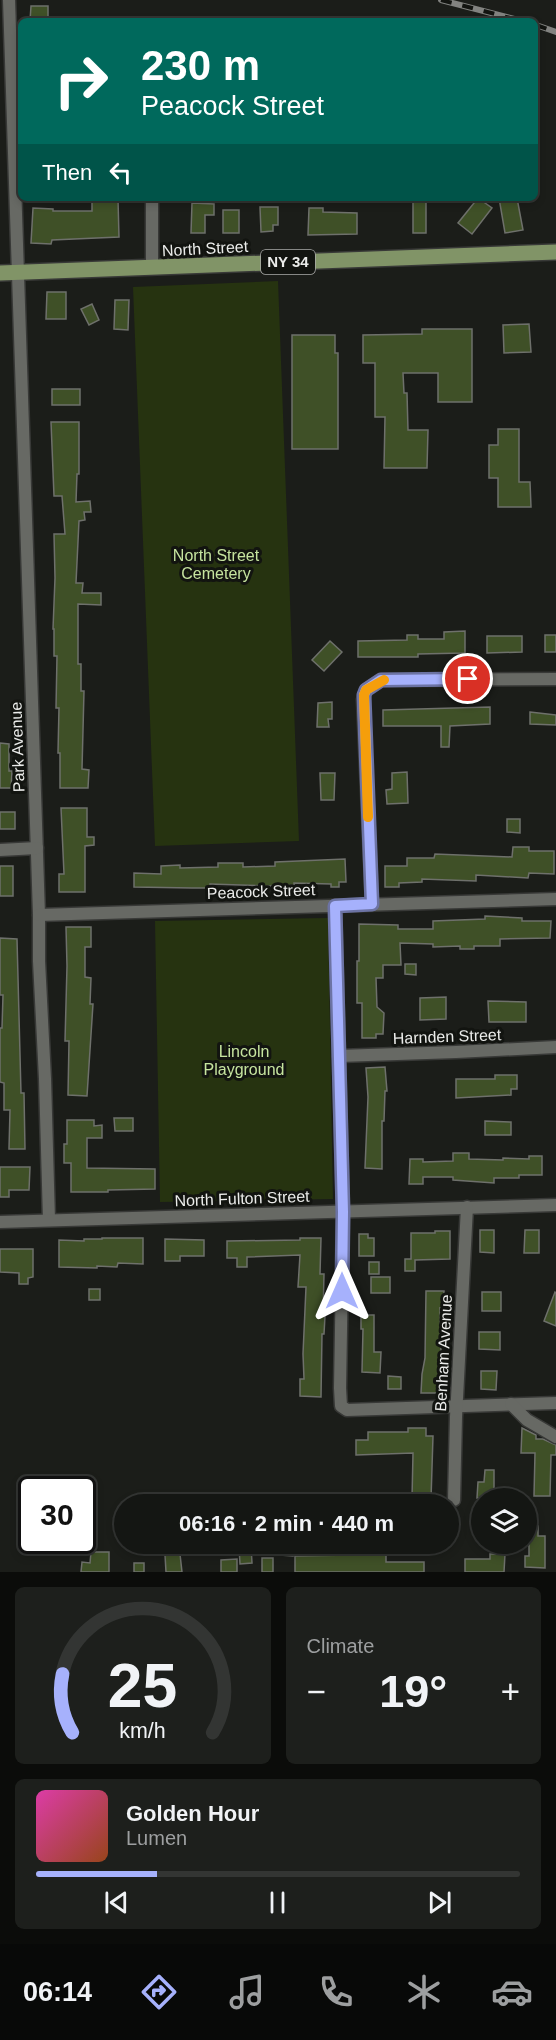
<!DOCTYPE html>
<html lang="en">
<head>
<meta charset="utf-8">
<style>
  :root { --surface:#141613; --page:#1d1f1c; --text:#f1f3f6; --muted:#9d9fa0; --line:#333533; --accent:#a6b1fc }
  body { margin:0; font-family:Arial,sans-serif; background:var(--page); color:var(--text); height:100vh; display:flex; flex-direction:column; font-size:22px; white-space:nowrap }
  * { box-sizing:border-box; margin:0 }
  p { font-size:20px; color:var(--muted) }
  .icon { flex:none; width:33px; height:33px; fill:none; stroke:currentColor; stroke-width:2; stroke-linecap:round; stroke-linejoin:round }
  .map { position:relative; height:1572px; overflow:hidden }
  .details { display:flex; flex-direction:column; gap:15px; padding:15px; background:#0b0c0a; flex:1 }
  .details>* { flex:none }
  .top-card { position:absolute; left:18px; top:18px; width:520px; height:183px; border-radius:9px; box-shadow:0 3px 9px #0003,0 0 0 2px var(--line); background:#00695c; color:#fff; overflow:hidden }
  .buttons { position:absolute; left:471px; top:1488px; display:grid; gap:12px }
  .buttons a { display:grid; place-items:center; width:66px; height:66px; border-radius:50%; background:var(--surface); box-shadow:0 3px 9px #0003,0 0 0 2px var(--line); font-size:30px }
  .speed { position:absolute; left:18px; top:1476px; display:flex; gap:12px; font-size:30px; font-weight:700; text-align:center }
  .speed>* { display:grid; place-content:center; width:78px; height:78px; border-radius:50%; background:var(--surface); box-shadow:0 3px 9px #0003,0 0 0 2px var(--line); line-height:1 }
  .speed .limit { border:3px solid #111; border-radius:9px; background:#fff; color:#111 }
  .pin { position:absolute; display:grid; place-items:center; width:51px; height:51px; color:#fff; margin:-26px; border:3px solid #fff; border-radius:50%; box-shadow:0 2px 6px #0007 }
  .me { position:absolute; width:66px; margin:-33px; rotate:0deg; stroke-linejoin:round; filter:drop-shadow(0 0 4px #0008) }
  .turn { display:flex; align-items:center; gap:21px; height:126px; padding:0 24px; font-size:27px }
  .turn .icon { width:78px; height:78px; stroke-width:2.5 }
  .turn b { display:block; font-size:42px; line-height:51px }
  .then { display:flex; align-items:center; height:57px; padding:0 24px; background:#0003; gap:12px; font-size:22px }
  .big { font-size:45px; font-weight:700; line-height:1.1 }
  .details .widget { flex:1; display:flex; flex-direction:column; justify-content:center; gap:9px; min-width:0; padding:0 21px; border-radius:9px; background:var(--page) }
  .details .dial { align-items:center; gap:0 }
  .dial svg { height:156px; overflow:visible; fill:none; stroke:var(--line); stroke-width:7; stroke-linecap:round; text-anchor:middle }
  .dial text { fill:var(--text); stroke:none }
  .song { display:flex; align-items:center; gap:18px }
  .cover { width:72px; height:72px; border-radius:9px; background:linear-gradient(135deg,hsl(320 70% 55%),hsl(20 70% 35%)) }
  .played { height:6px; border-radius:3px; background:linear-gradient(90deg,var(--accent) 25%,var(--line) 25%) }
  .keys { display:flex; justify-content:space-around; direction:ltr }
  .heat { display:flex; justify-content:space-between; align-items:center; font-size:33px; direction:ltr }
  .details .tiles { flex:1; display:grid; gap:15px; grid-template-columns:1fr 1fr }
  .widget:last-child { grid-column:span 2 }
  .trip { position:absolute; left:114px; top:1494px; width:345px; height:60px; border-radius:30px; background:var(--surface); box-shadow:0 3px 9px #0003,0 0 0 2px var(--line); font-weight:700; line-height:60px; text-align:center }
  .tabs { display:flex; height:96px; justify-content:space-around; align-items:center; background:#080908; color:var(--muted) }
  .tabs .icon { width:42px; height:42px }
  .tabs .selected { color:var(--accent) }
  .tabs b { font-size:27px; color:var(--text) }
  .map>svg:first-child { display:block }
  .green { fill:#263310 }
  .building { fill:#3f5027; stroke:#6e706b; stroke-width:1.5 }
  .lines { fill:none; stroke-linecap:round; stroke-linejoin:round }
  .minor-casing { stroke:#383937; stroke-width:15 }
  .major-casing { stroke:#383937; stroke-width:18 }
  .minor { stroke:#676964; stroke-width:12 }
  .major { stroke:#819467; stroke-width:15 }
  .rail-casing { stroke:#828380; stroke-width:6 }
  .rail { stroke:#121410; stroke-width:4; stroke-dasharray:11; stroke-linecap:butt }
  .route-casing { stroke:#6c73a4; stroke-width:15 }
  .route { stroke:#a6b1fc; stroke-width:10 }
  .slow { stroke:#f59e0b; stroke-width:10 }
  .labels { text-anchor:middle; stroke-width:6; stroke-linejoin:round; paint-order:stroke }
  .shield { fill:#121410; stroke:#aaaba9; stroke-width:1.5 }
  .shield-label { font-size:15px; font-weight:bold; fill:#ebecea }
  .street-label { font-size:16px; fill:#ebecea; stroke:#121410 }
  .park-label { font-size:16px; fill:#c6e49f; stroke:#121410 }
</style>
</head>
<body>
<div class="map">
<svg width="556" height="1572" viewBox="0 0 556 1572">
  <rect width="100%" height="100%" fill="#1b1d19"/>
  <g class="green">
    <path d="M278 281 299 841 155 846 133 287Z"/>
    <path d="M328 918 333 1199 160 1202 155 921Z"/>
  </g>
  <g class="building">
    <path d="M31 6H48V21H30Z"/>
    <path d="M92 198 118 199 119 237 52 240 51 244 31 243 33 208 53 209V211H92Z"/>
    <rect x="413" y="198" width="13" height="35"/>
    <path d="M478 198 492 208 472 234 458 223Z"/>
    <path d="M499 198H517L523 230 505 233Z"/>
    <path d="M192 203 214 204V215H205V233H191Z"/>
    <path d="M260 207H278V225H273V231L261 232Z"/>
    <path d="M309 208H323V212L357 213V234L308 235Z"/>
    <rect x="223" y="210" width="16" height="23"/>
    <path d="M47 292H66V319H46Z"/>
    <path d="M115 300H129L128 330 114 329Z"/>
    <path d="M92 304 99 320 89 325 81 309Z"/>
    <path d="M529 324 531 352 504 353 503 325Z"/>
    <path d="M422 329H472V402H438V373H403L404 393H407L408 430H428L427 468H384L385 417H375V363H363V335L422 334Z"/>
    <path d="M292 335H335V353H338V449H292Z"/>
    <rect x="52" y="389" width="28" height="16"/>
    <path d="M51 422H79V474H77L76 502 90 501 91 512H84L85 520 79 521 76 583H83L82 593H101V605L78 604V664H81V691H84L82 769 89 770 88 788H60V753H58L59 708H56L57 656H54V629H53L55 578 54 534H65L62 496H54Z"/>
    <path d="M498 429H519V482H530L531 507H498V478H489V445H498Z"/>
    <path d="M465 631V653L418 654V657H358V641L407 640V635H418V639H444V632Z"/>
    <rect x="545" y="635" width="11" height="17"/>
    <path d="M487 636H522V652L487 653Z"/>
    <path d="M330 641 342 652 324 671 312 660Z"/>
    <path d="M332 702V719H328L329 727H317L318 703Z"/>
    <path d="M490 707V724L450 726 449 747H441V726H383V710Z"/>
    <path d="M530 712 556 715V725L530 724Z"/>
    <path d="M0 743 9 744V771H12L11 788H0Z"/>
    <path d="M407 772 408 803 387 804 386 790 392 789V773Z"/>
    <path d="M320 773H335L334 800H321Z"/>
    <path d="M61 808H87V837H94V845L85 846V892H59V874H64Z"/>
    <rect x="0" y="812" width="15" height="17"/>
    <path d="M507 819H520V833L507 832Z"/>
    <path d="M513 847H529V851H554V874L529 873 528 878 476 875V881L422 879V882L399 883V887H385V866H407V858H434L435 854 512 857Z"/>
    <path d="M345 859 346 882H339V887H331V884L294 883V885L270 886 210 884V888H192L134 887V873L161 874V866L180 865V868L218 867V863H243V867L275 866V862Z"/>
    <rect x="0" y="866" width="13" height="30"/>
    <path d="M485 916 522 918V921H551L550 938 500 939V946H474V949H460V946L433 947V944L400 943 401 965H383V978H376L377 1007 384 1013 383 1034H376V1038H362V1003H357V961H359V924L398 925V929H433V921L485 919Z"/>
    <path d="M66 927H91V947H85V977L91 978 90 1004H93L87 1096 68 1095 69 1041H65L67 966Z"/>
    <path d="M0 938 17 939 21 1093H24L25 1149H9L10 1110H4V1083L0 1082V1028H2L3 995H0Z"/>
    <path d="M405 964H416V975L405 974Z"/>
    <path d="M446 997V1019L420 1020V998Z"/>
    <path d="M488 1001 526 1002V1022H489Z"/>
    <path d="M385 1067 387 1091H385L384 1121H382V1169L365 1168 368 1097 366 1068Z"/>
    <path d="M495 1075H517V1089H511V1095L456 1098V1079H495Z"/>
    <path d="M114 1118H133V1131H115Z"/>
    <path d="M67 1120H94V1126L102 1125V1138H87V1168L155 1169V1189L108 1190V1192H71V1163H64V1144H67Z"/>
    <path d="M485 1121 511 1122V1135H485Z"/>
    <path d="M453 1153H469V1159L503 1160V1158L529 1159V1156H542V1175H519V1178H494V1183L453 1180V1177H423V1184H409L410 1159H423V1162L453 1161Z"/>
    <path d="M0 1167H30L29 1190H9V1197H0Z"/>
    <path d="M480 1230H494V1253L480 1252Z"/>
    <path d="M525 1230H539V1253H524Z"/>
    <path d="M435 1231H450V1259L415 1260V1271H405V1259H411V1233H435Z"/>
    <path d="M359 1234H368V1238H374V1256H359Z"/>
    <path d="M102 1238H143V1264L118 1263 117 1267 97 1266V1268L59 1267V1240L84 1241V1239H102Z"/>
    <path d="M300 1238H321L320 1274H324L323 1316H325L324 1334H322L321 1397 300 1396V1379H304L303 1354 306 1287H298L300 1255 247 1257V1267H237V1258H227V1241L300 1240Z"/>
    <path d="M165 1239 204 1240V1256H180V1261H165Z"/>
    <path d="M0 1249H33V1277L28 1278V1284H19V1273L0 1272Z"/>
    <rect x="369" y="1262" width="10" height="12"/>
    <rect x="371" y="1277" width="19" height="16"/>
    <rect x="89" y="1289" width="11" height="11"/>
    <path d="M426 1291H444V1309L440 1308 441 1352 439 1393H421L422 1374 425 1358Z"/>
    <rect x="482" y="1292" width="19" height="19"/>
    <path d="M555 1292 556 1293V1326L544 1321Z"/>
    <path d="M361 1315H374V1352H381L380 1373 362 1372 363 1329H361Z"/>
    <path d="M479 1332H500V1350L479 1349Z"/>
    <path d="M481 1371H497L496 1390 481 1389Z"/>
    <path d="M388 1376 401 1377V1389H388Z"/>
    <path d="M408 1428H426V1436H433L431 1499H412L413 1453 356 1455V1440H368V1432H408Z"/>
    <path d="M522 1428 536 1435V1439H543L556 1445V1455H551L550 1496H534L535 1453H521Z"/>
    <path d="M485 1470H494V1498H477L478 1482H484Z"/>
    <path d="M529 1526H538V1536H545V1568L525 1567V1556H529Z"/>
    <path d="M280 1544H293V1556L280 1555Z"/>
    <path d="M239 1546H251L252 1563 240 1564Z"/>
    <path d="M350 1549 364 1550V1555H386V1562H424V1572H295V1556L350 1555Z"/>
    <path d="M91 1552H109V1572H81L82 1562 90 1563Z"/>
    <path d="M180 1554 182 1572H166L165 1555Z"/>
    <path d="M490 1554H505L504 1572H465V1559H490Z"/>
    <rect x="262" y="1558" width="11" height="14"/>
    <path d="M237 1559V1572H221V1560Z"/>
    <rect x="134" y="1563" width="10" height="9"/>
  </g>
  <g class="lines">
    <defs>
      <g id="minor">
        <path d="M9 0 39 915V961L45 1079 49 1220"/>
        <path d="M152 198V268"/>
        <path d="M0 850 37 848"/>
        <path d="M372 904 363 700 366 690 381 680 556 679"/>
        <path d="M335 906 343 1212 340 1388 341 1406 347 1410 556 1403"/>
        <path d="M39 915 556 899"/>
        <path d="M339 1056 456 1052 556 1047"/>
        <path d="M0 1222 556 1205"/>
        <path d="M511 1404 527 1420 556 1437"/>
        <path d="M454 1500 456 1417 467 1207"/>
      </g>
      <path id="major" d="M0 273 556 252"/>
    </defs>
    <use href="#minor" class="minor-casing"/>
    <use href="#major" class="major-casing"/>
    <use href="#minor" class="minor"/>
    <use href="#major" class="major"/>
    <defs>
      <g id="rail">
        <path d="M441 0 522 21"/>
        <path d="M536 25 556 32"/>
      </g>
    </defs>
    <use href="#rail" class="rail-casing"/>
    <use href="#rail" class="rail"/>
  </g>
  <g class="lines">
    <defs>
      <path id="route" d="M342 1291 343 1212 335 906 372 904 364 695 366 690 381 680 468 679"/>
    </defs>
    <use href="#route" class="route-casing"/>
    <use href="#route" class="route"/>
    <path class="slow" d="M368 817 364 695 366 690 384 680"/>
  </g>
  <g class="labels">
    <rect class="shield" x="261" y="250" width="54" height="24" rx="4.5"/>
    <g class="shield-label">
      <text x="288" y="267">NY 34</text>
    </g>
    <g class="street-label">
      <text transform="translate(205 248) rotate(-3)" y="6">North Street</text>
      <text transform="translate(17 747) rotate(-92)" y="6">Park Avenue</text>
      <text transform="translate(261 891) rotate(-2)" y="6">Peacock Street</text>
      <text transform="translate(447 1036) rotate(-2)" y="6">Harnden Street</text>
      <text transform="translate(242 1198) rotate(-2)" y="6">North Fulton Street</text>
      <text transform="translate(443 1353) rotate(-87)" y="6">Benham Avenue</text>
    </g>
    <g class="park-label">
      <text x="216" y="561">North Street<tspan x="216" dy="18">Cemetery</tspan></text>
      <text x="244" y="1057">Lincoln<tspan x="244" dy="18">Playground</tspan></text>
    </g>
  </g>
</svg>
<div class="buttons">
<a><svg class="icon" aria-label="layers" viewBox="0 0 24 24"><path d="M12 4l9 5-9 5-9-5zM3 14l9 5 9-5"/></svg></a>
</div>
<div class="speed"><div class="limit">30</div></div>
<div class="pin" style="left:468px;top:679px;background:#d93025"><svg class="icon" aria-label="arrive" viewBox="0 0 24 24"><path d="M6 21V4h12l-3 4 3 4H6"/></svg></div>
<svg class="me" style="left:342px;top:1291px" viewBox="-20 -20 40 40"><path d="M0-17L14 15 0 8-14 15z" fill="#a6b1fc" stroke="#fff" stroke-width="4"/></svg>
<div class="trip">06:16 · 2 min · 440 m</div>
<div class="top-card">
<div class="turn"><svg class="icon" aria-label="right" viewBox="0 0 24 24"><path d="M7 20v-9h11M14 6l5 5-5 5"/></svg><div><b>230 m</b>Peacock Street</div></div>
<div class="then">Then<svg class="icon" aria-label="left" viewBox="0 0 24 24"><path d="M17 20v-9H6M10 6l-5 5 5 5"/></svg></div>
</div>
</div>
<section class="details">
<div class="tiles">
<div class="widget dial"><svg viewBox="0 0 100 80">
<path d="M14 69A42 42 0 1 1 86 69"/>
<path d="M14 69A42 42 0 0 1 9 39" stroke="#a6b1fc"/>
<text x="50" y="56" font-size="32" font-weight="700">25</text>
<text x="50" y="72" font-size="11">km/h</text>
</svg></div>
<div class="widget"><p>Climate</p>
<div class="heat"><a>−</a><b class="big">19°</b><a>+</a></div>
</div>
<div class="widget">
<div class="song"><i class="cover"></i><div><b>Golden Hour</b><p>Lumen</p></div></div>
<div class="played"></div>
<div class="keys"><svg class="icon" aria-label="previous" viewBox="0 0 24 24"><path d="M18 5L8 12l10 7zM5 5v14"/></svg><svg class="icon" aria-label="pause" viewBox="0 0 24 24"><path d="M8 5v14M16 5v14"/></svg><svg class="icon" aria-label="next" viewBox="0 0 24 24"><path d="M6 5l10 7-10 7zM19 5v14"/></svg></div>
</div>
</div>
</section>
<nav class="tabs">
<b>06:14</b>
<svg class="icon selected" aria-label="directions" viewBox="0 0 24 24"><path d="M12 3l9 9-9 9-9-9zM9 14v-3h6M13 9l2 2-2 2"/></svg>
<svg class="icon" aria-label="music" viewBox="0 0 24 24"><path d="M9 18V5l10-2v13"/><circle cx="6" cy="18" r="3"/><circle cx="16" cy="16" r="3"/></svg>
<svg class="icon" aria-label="phone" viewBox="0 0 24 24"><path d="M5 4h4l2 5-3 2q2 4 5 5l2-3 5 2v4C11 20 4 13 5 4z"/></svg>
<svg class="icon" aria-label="climate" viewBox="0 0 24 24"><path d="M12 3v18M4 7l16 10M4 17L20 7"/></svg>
<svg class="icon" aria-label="car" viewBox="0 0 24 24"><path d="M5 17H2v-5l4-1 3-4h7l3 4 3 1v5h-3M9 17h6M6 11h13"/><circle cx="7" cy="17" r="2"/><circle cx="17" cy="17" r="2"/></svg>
</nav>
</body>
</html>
